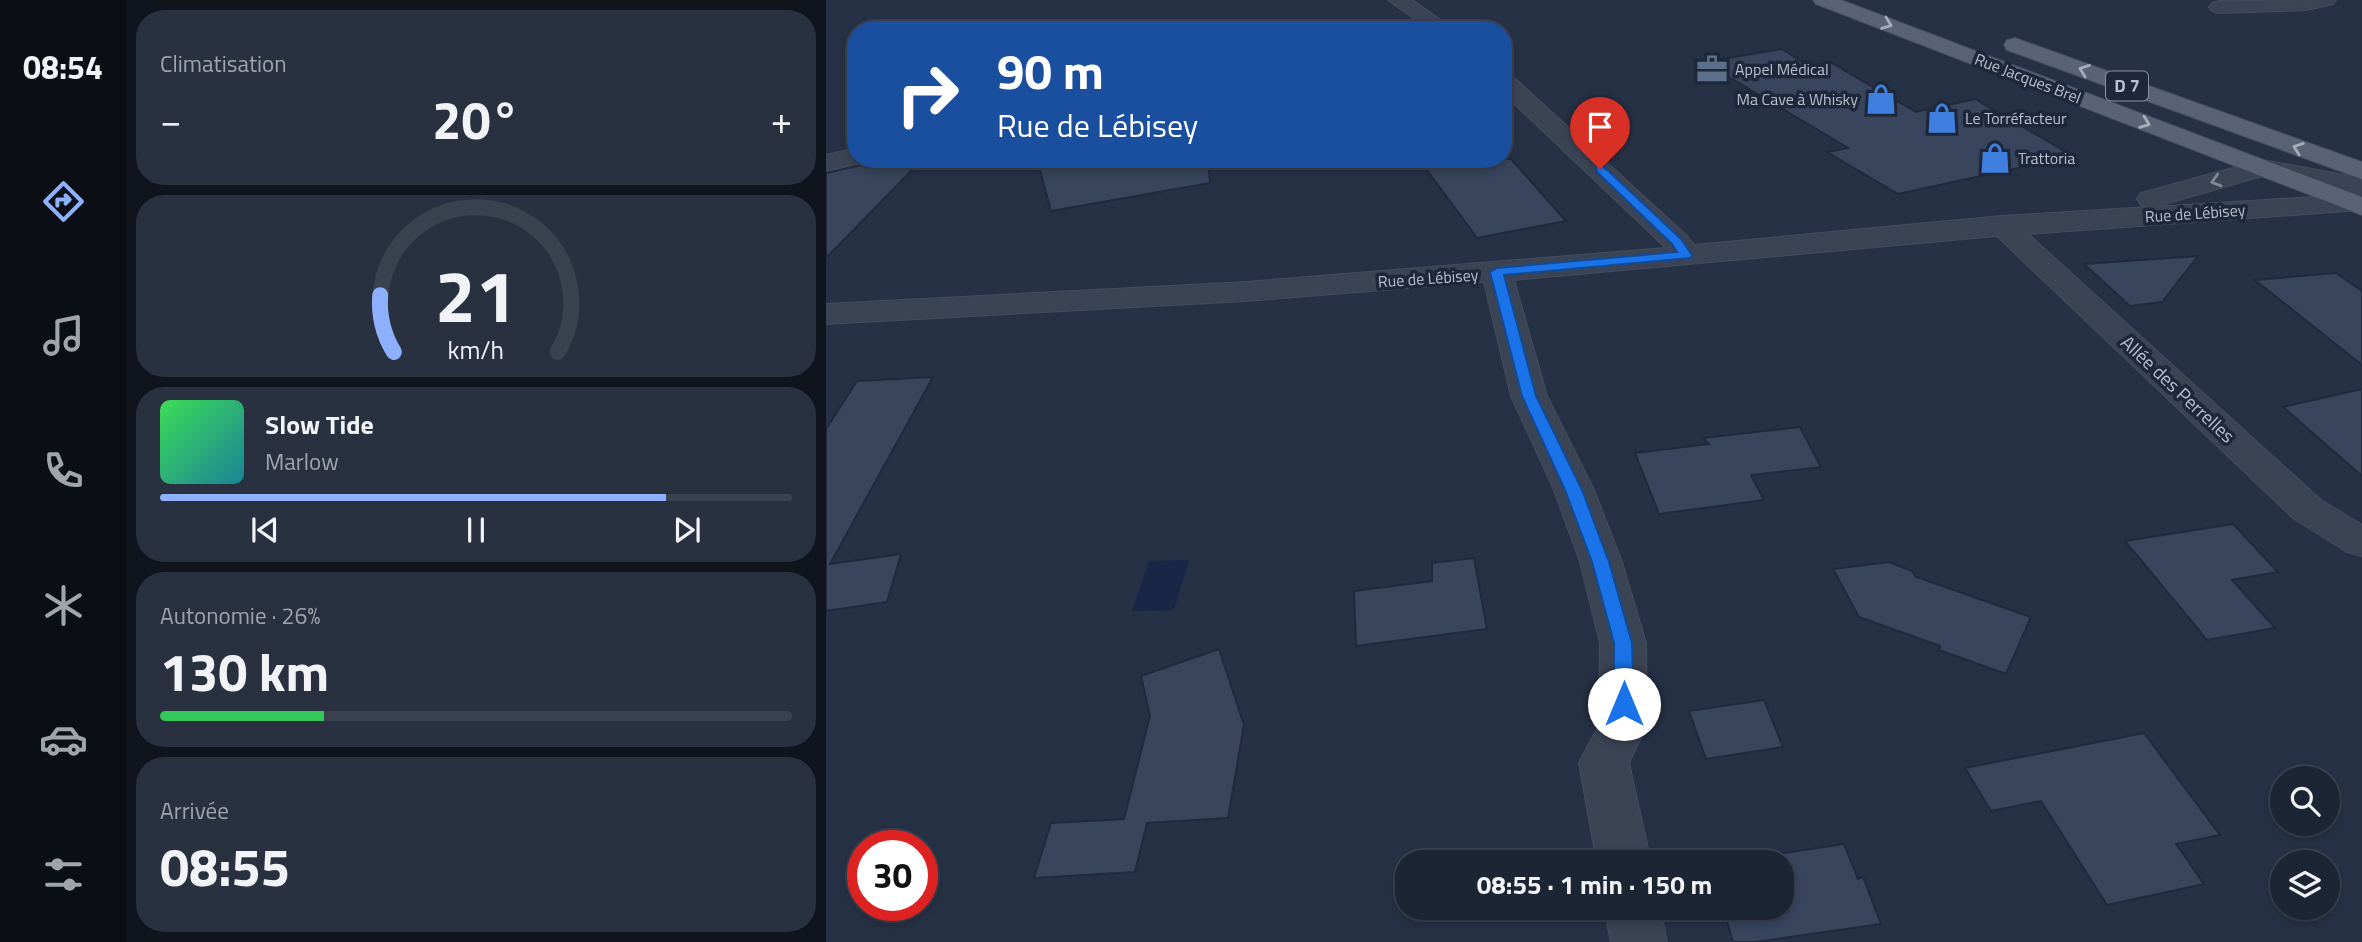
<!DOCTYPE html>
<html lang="fr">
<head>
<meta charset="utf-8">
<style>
  :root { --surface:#1c2534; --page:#293140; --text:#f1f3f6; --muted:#a0a5ac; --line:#3a424f; --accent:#8db1fe }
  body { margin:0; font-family:"Titillium Web",sans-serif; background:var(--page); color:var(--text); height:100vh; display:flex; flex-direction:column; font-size:26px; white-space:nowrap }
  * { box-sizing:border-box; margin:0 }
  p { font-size:23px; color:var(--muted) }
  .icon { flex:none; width:38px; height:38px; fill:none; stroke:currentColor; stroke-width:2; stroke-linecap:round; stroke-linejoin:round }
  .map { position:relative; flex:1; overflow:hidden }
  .side { display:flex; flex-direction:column; gap:10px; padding:10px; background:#0f141d; width:700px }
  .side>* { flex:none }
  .banner { position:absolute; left:21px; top:21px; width:665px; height:147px; border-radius:28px; box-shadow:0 4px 10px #0003,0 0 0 2px var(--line); background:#1a4fa0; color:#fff; overflow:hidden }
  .controls { position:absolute; left:1444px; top:766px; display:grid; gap:14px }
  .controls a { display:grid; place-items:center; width:70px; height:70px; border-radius:50%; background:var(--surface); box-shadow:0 4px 10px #0003,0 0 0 2px var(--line); font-size:35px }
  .speed { position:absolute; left:21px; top:830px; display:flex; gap:14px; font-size:35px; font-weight:700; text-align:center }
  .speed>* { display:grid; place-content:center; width:91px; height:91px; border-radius:50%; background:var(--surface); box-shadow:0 4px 10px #0003,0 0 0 2px var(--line); line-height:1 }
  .speed .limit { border:10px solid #d22; background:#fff; color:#111 }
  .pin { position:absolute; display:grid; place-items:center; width:60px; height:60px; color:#fff; margin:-72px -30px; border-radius:50% 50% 50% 0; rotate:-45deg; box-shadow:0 0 7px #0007 }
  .pin .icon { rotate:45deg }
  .me { position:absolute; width:77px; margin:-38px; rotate:0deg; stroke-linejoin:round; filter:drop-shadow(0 0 5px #0008) }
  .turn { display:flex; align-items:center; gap:24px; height:147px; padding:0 35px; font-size:32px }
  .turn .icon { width:91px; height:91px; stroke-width:2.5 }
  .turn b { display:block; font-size:49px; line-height:60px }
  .big { font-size:52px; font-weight:700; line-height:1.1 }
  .side .tile { flex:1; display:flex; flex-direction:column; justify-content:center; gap:10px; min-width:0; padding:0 24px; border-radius:28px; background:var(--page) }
  .side .dial { align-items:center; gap:0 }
  .dial svg { height:182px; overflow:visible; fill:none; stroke:var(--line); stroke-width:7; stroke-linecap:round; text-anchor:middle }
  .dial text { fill:var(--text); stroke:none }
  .song { display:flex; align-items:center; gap:21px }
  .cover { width:84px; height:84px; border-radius:10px; background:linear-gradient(135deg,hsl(130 70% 55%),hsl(190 70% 35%)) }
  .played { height:7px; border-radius:4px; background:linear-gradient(90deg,var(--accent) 80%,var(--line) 80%) }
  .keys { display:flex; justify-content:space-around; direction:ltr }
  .heat { display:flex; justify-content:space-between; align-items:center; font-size:38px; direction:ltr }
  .charge { height:10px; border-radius:5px; background:linear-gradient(90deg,#34c759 26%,var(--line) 0) }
  .trip { position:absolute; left:569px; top:850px; width:399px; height:70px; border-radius:28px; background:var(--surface); box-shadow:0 4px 10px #0003,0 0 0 2px var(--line); font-weight:700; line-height:70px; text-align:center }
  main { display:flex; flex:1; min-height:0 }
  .tab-bar { display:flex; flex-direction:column; width:126px; justify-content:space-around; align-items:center; background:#0b0f15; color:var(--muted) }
  .tab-bar .icon { width:49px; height:49px }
  .tab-bar .on { color:var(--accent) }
  .tab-bar b { font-size:32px; color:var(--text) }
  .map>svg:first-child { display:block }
  .water { fill:#172745 }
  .building { fill:#38455c; stroke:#212a3c; stroke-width:2 }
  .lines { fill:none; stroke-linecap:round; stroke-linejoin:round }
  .minor-casing { stroke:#444c5e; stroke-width:2 }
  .major-casing { stroke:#444c5e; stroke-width:2 }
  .minor { fill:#3b4455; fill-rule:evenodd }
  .major { fill:#596375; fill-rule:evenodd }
  .oneway { stroke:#a5adbc }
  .oneway2 { stroke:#808898 }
  .route { fill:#1a73e8; stroke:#114b97; stroke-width:2 }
  .labels { text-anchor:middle; stroke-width:7; stroke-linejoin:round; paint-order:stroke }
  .far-poi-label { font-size:16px; fill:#b8bfce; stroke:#1f283a; text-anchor:start }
  .far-street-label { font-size:16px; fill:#b8bfce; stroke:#1f283a }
  .shield { fill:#1f283a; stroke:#8a92a2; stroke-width:2 }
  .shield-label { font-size:18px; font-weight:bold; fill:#b8bfce }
  .street-label { font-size:19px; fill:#b8bfce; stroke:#1f283a }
</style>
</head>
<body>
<main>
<nav class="tab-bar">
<b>08:54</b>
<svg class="icon on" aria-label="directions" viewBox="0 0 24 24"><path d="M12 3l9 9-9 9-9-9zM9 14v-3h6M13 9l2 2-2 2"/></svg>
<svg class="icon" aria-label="music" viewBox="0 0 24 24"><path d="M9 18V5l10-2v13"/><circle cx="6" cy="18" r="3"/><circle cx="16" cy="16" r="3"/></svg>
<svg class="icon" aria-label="phone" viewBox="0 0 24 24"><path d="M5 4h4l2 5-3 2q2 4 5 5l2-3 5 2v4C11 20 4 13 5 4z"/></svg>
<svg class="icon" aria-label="climate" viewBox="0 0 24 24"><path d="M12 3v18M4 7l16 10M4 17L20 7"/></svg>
<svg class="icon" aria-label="car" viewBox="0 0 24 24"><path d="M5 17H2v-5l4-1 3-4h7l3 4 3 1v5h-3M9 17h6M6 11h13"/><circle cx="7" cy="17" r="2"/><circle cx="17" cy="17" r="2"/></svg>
<svg class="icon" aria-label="filters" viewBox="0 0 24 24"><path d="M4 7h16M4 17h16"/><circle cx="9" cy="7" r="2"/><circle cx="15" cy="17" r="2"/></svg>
</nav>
<section class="side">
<div class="tile"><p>Climatisation</p>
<div class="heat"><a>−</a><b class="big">20°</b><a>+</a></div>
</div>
<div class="tile dial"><svg viewBox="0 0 100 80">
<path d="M14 69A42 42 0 1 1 86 69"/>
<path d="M14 69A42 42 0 0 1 8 44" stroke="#8db1fe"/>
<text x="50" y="56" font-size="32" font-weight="700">21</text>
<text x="50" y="72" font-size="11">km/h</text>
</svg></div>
<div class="tile">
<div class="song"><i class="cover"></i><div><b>Slow Tide</b><p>Marlow</p></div></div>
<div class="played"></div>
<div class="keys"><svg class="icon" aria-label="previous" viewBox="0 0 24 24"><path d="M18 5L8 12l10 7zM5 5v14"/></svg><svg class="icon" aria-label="pause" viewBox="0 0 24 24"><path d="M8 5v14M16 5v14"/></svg><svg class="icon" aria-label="next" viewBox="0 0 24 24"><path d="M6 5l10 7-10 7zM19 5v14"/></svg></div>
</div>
<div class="tile"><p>Autonomie · 26%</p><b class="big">130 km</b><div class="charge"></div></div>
<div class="tile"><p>Arrivée</p><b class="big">08:55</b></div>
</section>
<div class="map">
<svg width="1536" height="942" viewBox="0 0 1536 942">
  <rect width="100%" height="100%" fill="#263145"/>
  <path class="water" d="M363 560 348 610 306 611 323 561Z"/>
  <g class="building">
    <path d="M956 49 983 66 1004 62 1090 112 1149 99 1247 156 1072 194 1001 152 1022 148 878 62Z"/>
    <path d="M211 159H382L384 183 225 211Z"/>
    <path d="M593 159H685L740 221 651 238Z"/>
    <path d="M95 161 0 258V173L40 164Z"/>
    <path d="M1372 256 1336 302 1304 306 1258 264Z"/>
    <path d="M1510 273 1536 291V365L1429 280Z"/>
    <path d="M107 377 4 564 75 554 61 602 0 611V429L31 381Z"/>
    <path d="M1536 389V476L1457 407Z"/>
    <path d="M974 427 995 467 925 475 938 500 833 514 809 453 883 444 877 438Z"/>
    <path d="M1407 524 1452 572 1406 580 1449 628 1381 640 1299 541Z"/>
    <path d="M648 558 661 629 530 646 528 591 606 581V563Z"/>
    <path d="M1063 562 1086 571 1090 577 1205 617 1180 674 1113 650 1114 646 1033 617 1007 569Z"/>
    <path d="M393 649 418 725 402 818 321 823 309 872 208 878 225 823 298 819 324 716 315 676Z"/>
    <path d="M938 700 957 747 880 759 863 711Z"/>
    <path d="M1318 733 1394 835 1350 844 1378 884 1281 905 1215 801 1165 811 1139 768Z"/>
    <path d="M1018 844 1032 879 1037 877 1055 924 930 942H907L897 908H956V863H884L883 859 937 851 939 856Z"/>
  </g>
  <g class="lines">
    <defs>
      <g id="minor">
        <path d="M562 0H586L629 30H604Z"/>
        <path d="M1510 0 1507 4 1481 10 1393 13 1386 11 1383 7 1386 3 1393 1Z"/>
        <path d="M677 73 685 75 861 236 868 245 1176 216 1323 207 1315 205 1311 199 1315 193 1436 160 1536 178V210L1202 234 1495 500 1536 525V556L1521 552 1467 518 1171 236 688 280 721 396 768 490 796 562 820 643 821 725 803 763 825 863H771L753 763 773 725 774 643 754 562 728 490 685 396 658 282 420 301 0 324V304L420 282 840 248 677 93ZM1437 176 1534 194 1328 207 1335 205Z"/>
        <path d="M30 148V159H41L39 162 0 171V155Z"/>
        <path d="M778 908H834L841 942H785Z"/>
      </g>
      <g id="major">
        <path d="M987 0H1015L1536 197V215L990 4Z"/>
        <path d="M1189 38 1536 162V179L1181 50 1178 45 1181 40Z"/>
      </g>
    </defs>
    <use href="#minor" class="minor-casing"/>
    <use href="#major" class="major-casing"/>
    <use href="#minor" class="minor"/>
    <use href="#major" class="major"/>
  </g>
  <defs><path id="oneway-chevron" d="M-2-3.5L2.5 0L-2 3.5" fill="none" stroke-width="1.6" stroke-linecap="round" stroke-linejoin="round" transform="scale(1.75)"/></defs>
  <g class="oneway">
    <use href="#oneway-chevron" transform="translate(1061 24) rotate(21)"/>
    <use href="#oneway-chevron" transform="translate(1258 70) rotate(-160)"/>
    <use href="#oneway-chevron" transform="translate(1319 123) rotate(21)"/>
    <use href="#oneway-chevron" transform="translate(1472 148) rotate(-160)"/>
  </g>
  <use class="oneway2" href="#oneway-chevron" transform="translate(1390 181) rotate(164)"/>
  <path class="route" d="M770 166H777L855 239 866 255 864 258 678 275 710 396 756 490 783 562 806 643 808 704 805 709 798 712 791 709 788 704V643L766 562 739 490 696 396 664 272 671 268 851 252 846 244 770 171Z"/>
  <defs>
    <symbol id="office-bare" viewBox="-9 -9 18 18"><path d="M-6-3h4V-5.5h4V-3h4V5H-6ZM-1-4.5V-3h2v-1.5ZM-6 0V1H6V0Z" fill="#5c6f8a" stroke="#1f283a" stroke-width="2.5" paint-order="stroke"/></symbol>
    <symbol id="shop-bare" viewBox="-9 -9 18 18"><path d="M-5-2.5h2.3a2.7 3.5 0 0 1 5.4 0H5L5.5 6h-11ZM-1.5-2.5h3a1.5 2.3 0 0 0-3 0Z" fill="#3f7fe0" stroke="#1f283a" stroke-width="2.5" paint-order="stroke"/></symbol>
  </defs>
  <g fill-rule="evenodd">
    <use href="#office-bare" x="864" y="47" width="44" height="44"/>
    <use href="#shop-bare" x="1033" y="77" width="44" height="44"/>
    <use href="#shop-bare" x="1094" y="96" width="44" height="44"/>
    <use href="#shop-bare" x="1147" y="136" width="44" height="44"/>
  </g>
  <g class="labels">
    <g class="far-poi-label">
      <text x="909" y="75">Appel Médical</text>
      <text x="1032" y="105" text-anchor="end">Ma Cave à Whisky</text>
      <text x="1139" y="124">Le Torréfacteur</text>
      <text x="1192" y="164">Trattoria</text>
    </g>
    <g class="far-street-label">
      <text transform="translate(1202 78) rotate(21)" y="6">Rue Jacques Brel</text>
      <text transform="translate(1369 213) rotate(-4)" y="6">Rue de Lébisey</text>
      <text transform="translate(602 278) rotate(-4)" y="6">Rue de Lébisey</text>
    </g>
    <rect class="shield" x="1280" y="71.5" width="42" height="29" rx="5"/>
    <g class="shield-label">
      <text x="1301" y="92">D 7</text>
    </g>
    <g class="street-label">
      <text transform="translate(1352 389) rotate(43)" y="7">Allée des Perrelles</text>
    </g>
  </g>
</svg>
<div class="controls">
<a><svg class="icon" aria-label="search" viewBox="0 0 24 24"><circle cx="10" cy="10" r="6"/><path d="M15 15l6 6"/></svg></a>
<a><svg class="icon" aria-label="layers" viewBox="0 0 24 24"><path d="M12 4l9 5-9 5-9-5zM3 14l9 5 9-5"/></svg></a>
</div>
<div class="speed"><div class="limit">30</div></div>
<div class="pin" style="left:774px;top:169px;background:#d93025"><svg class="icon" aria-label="arrive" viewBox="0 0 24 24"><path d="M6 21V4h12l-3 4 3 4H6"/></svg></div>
<svg class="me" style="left:798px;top:704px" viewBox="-20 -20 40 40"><circle r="19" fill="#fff"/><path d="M0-13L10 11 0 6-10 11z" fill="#1a73e8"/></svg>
<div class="trip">08:55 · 1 min · 150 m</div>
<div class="banner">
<div class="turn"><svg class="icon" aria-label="right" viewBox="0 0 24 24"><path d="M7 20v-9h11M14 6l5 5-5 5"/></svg><div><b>90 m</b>Rue de Lébisey</div></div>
</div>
</div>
</main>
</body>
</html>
